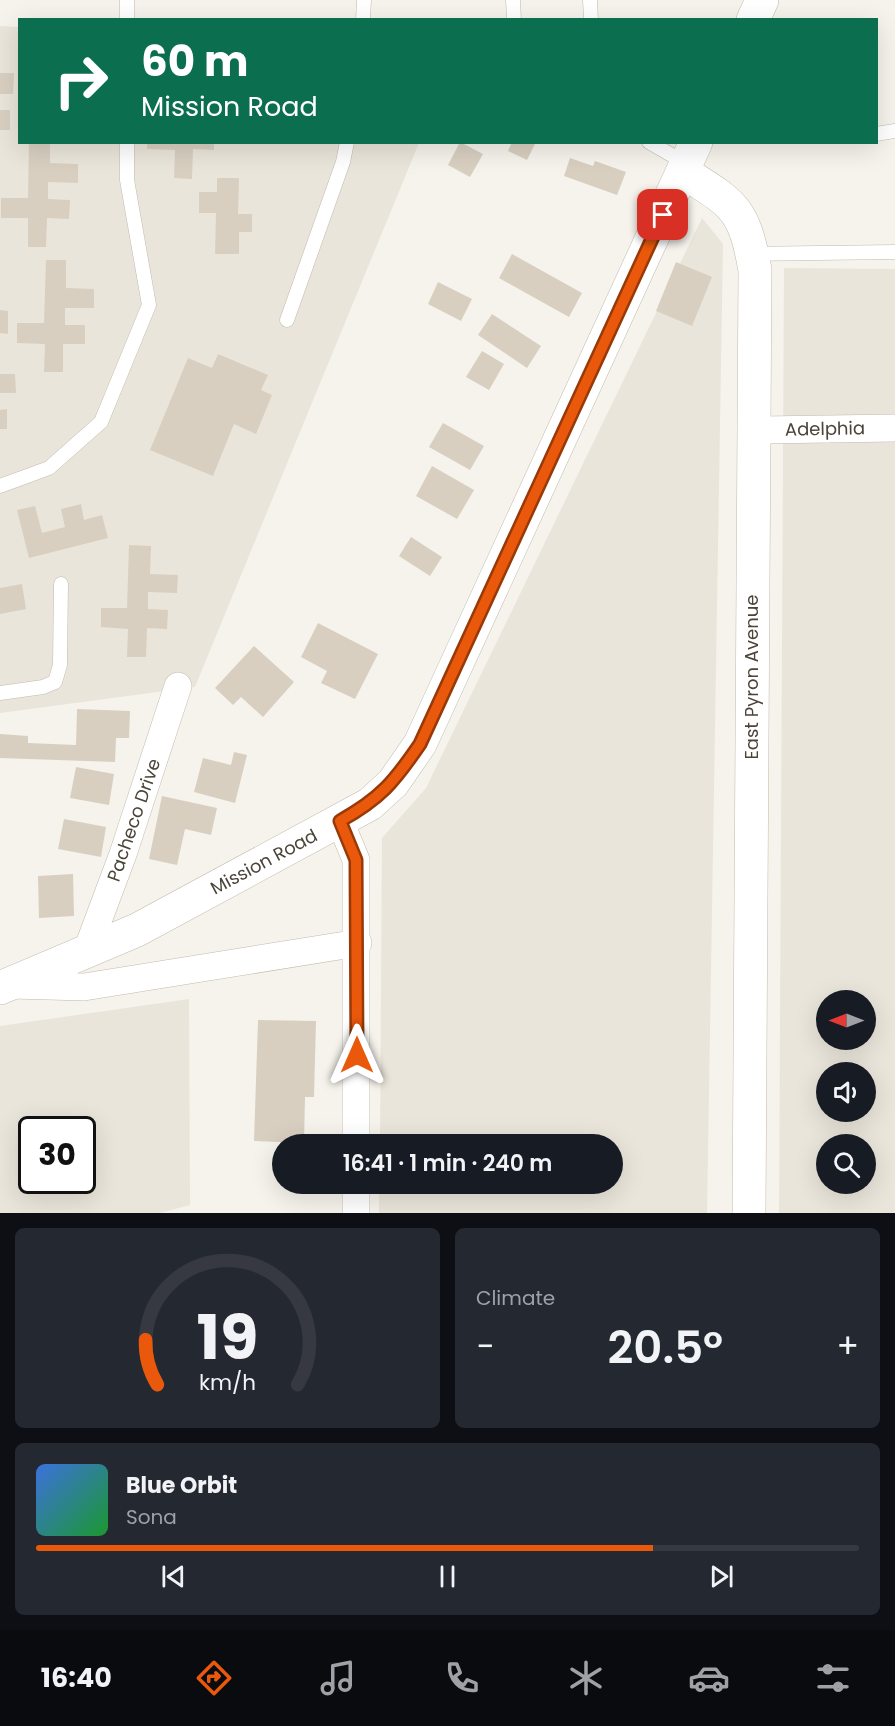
<!DOCTYPE html>
<html lang="en">
<head>
<meta charset="utf-8">
<style>
  :root { --surface:#171b24; --page:#242831; --text:#f1f3f6; --muted:#9ea1a6; --line:#363941; --accent:#ea580c }
  body { margin:0; font-family:Poppins,sans-serif; background:var(--page); color:var(--text); height:100vh; display:flex; flex-direction:column; font-size:22px; white-space:nowrap }
  * { box-sizing:border-box; margin:0 }
  p { font-size:20px; color:var(--muted) }
  .icon { flex:none; width:33px; height:33px; fill:none; stroke:currentColor; stroke-width:2; stroke-linecap:round; stroke-linejoin:round }
  .map { position:relative; height:1213px; overflow:hidden }
  .panel { display:flex; flex-direction:column; gap:15px; padding:15px; background:#0d0f14; flex:1 }
  .panel>* { flex:none }
  .top-card { position:absolute; left:18px; top:18px; width:860px; height:126px; border-radius:0px; box-shadow:0 6px 24px #0002; background:#0b6e4f; color:#fff; overflow:hidden }
  .needle { width:39px; rotate:270deg }
  .buttons { position:absolute; left:816px; top:990px; display:grid; gap:12px }
  .buttons a { display:grid; place-items:center; width:60px; height:60px; border-radius:50%; background:var(--surface); box-shadow:0 6px 24px #0002; font-size:30px }
  .speed { position:absolute; left:18px; top:1116px; display:flex; gap:12px; font-size:30px; font-weight:700; text-align:center }
  .speed>* { display:grid; place-content:center; width:78px; height:78px; border-radius:50%; background:var(--surface); box-shadow:0 6px 24px #0002; line-height:1 }
  .speed .limit { border:3px solid #111; border-radius:9px; background:#fff; color:#111 }
  .pin { position:absolute; display:grid; place-items:center; width:51px; height:51px; color:#fff; margin:-26px; border-radius:12px; box-shadow:0 3px 9px #0006 }
  .me { position:absolute; width:66px; margin:-33px; rotate:0deg; stroke-linejoin:round; filter:drop-shadow(0 0 4px #0008) }
  .turn { display:flex; align-items:center; gap:21px; height:126px; padding:0 24px; font-size:27px }
  .turn .icon { width:78px; height:78px; stroke-width:2.5 }
  .turn b { display:block; font-size:42px; line-height:51px }
  .big { font-size:45px; font-weight:600; line-height:1.1 }
  .panel .card { flex:1; display:flex; flex-direction:column; justify-content:center; gap:9px; min-width:0; padding:0 21px; border-radius:9px; background:var(--page) }
  .panel .dial { align-items:center; gap:0 }
  .dial svg { height:156px; overflow:visible; fill:none; stroke:var(--line); stroke-width:7; stroke-linecap:round; text-anchor:middle }
  .dial text { fill:var(--text); stroke:none }
  .song { display:flex; align-items:center; gap:18px }
  .cover { width:72px; height:72px; border-radius:9px; background:linear-gradient(135deg,hsl(220 70% 55%),hsl(130 70% 35%)) }
  .played { height:6px; border-radius:3px; background:linear-gradient(90deg,var(--accent) 75%,var(--line) 75%) }
  .keys { display:flex; justify-content:space-around; direction:ltr }
  .heat { display:flex; justify-content:space-between; align-items:center; font-size:33px; direction:ltr }
  .panel .tiles { flex:1; display:grid; gap:15px; grid-template-columns:1fr 1fr }
  .card:last-child { grid-column:span 2 }
  .trip { position:absolute; left:272px; top:1134px; width:351px; height:60px; border-radius:30px; background:var(--surface); box-shadow:0 6px 24px #0002; font-weight:600; line-height:60px; text-align:center }
  .menu { display:flex; height:96px; justify-content:space-around; align-items:center; background:#090b0e; color:var(--muted) }
  .menu .icon { width:42px; height:42px }
  .menu .on { color:var(--accent) }
  .menu b { font-size:27px; color:var(--text) }
  .map>svg:first-child { display:block }
  .residential { fill:#eae5da; fill-rule:evenodd }
  .building { fill:#d8cfc1 }
  .lines { fill:none; stroke-linecap:round; stroke-linejoin:round }
  .service-casing { stroke:#c2bbae; stroke-width:15 }
  .minor-casing { stroke:#c2bbae; stroke-width:28 }
  .tertiary-casing { stroke:#c2bbae; stroke-width:34 }
  .service { stroke:#fff; stroke-width:14 }
  .minor { stroke:#fff; stroke-width:27 }
  .tertiary { stroke:#fff; stroke-width:33 }
  .route-casing { stroke:#983908; stroke-width:15 }
  .route { stroke:#ea580c; stroke-width:10 }
  .labels { text-anchor:middle; stroke-width:5; stroke-linejoin:round; paint-order:stroke }
  .street-label { font-size:18px; fill:#4b4439; stroke:#fff }
</style>
</head>
<body>
<div class="map">
<svg width="895" height="1213" viewBox="0 0 895 1213">
  <rect width="100%" height="100%" fill="#f6f3ec"/>
  <g class="residential">
    <path d="M0 26 19 27 20 142 419 143 195 687 0 713Z"/>
    <path d="M702 218 723 244 707 1213H379V1184H612V1144H380L382 838 426 788Z"/>
    <path d="M784 268 895 269V1213H779ZM826 1000H866V1040H826ZM826 1072H866V1112H826ZM826 1144H866V1184H826Z"/>
    <path d="M189 999 190 1205 160 1213H0V1026ZM32 1130H82V1180H32Z"/>
  </g>
  <g class="building">
    <path d="M0 73H14L13 94H0Z"/>
    <rect x="0" y="110" width="10" height="20"/>
    <path d="M29 142H50V163L78 164V183L48 182V199L70 200 69 219 47 218 46 247H28V218H1V198H28Z"/>
    <path d="M147 142H214V150L193 149 192 179 174 178 175 150 147 149Z"/>
    <path d="M460 142 483 154 470 177 448 165Z"/>
    <path d="M512 142H536L527 160 508 151Z"/>
    <path d="M570 158 593 166 595 161 626 172 617 195 564 176Z"/>
    <path d="M217 178H239L238 214H252V232H239V254H215L216 213H199V192H217Z"/>
    <path d="M512 254 582 293 569 317 499 278Z"/>
    <path d="M46 260H66V288L94 289V308H65V325H85V344H63V372H44L45 344 17 343V323H44Z"/>
    <path d="M676 262 712 277 692 326 656 311Z"/>
    <path d="M438 282 472 299 461 321 428 304Z"/>
    <path d="M0 310 8 311V334L0 333Z"/>
    <path d="M492 314 541 346 527 368 478 335Z"/>
    <path d="M482 351 504 364 489 390 466 377Z"/>
    <path d="M218 354 268 375 261 390 272 395 256 434 234 424 213 476 150 450 188 358 212 368Z"/>
    <path d="M0 374H15L16 393H0Z"/>
    <path d="M7 409V429H0V410Z"/>
    <path d="M443 423 484 446 470 470 429 447Z"/>
    <path d="M432 466 474 490 457 519 416 496Z"/>
    <path d="M81 504 84 520 102 515 108 538 29 558 17 510 35 506 42 533 65 527 61 509Z"/>
    <path d="M411 537 442 557 430 576 399 556Z"/>
    <path d="M129 545 151 546 150 574 178 575 177 593 148 592V609L168 610 167 629 147 628 146 657H127L128 629 101 627V608H127Z"/>
    <path d="M22 584 26 609 0 614V588Z"/>
    <path d="M318 623 378 654 355 699 321 683 327 671 301 657Z"/>
    <path d="M254 646 294 682 263 717 241 697 233 705 215 688Z"/>
    <path d="M77 709 130 711 129 738H116L115 762 0 758V734L28 736V743L76 745Z"/>
    <path d="M234 752 247 755 235 803 194 792 203 758 231 765Z"/>
    <path d="M76 767 114 774 109 805 70 798Z"/>
    <path d="M162 796 217 808 211 835 185 829 177 865 149 859Z"/>
    <path d="M64 819 106 827 101 857 58 849Z"/>
    <path d="M73 874 74 916 39 918 38 876Z"/>
    <path d="M258 1020 316 1021 314 1097H305L304 1143 254 1141Z"/>
  </g>
  <g class="lines">
    <defs>
      <g id="service">
        <path d="M127 0V20"/>
        <path d="M513 0 514 20"/>
        <path d="M590 0 591 20"/>
        <path d="M363 20 364 0"/>
        <path d="M876 134 895 131"/>
        <path d="M649 142 687 164"/>
        <path d="M753 254 895 252"/>
        <path d="M287 320 343 162 347 142"/>
        <path d="M0 486 49 468 101 422 149 305 127 180V142"/>
        <path d="M0 693 43 687 55 682 60 665 61 584"/>
      </g>
      <g id="minor">
        <path d="M754 430 895 428"/>
        <path d="M340 821 356 860V1144"/>
        <path d="M86 953 123 854 178 686"/>
        <path d="M12 985 84 987 358 943"/>
        <path d="M356 1213V1184"/>
      </g>
      <g id="tertiary">
        <path d="M753 20 762 0"/>
        <path d="M683 172C734 204 744 208 755 270L749 1213"/>
        <path d="M0 988 137 930 370 804 393 783 420 744 696 142"/>
      </g>
    </defs>
    <use href="#service" class="service-casing"/>
    <use href="#minor" class="minor-casing"/>
    <use href="#tertiary" class="tertiary-casing"/>
    <use href="#service" class="service"/>
    <use href="#minor" class="minor"/>
    <use href="#tertiary" class="tertiary"/>
  </g>
  <g class="lines">
    <defs>
      <path id="route" d="M357 1055 356 860 340 821C381 798 394 782 420 744L663 215"/>
    </defs>
    <use href="#route" class="route-casing"/>
    <use href="#route" class="route"/>
  </g>
  <g class="labels">
    <g class="street-label">
      <text transform="translate(825 429) rotate(-1)" y="6">Adelphia</text>
      <text transform="translate(752 677) rotate(-90)" y="6">East Pyron Avenue</text>
      <text transform="translate(134 820) rotate(-71)" y="6">Pacheco Drive</text>
      <text transform="translate(264 862) rotate(-28)" y="6">Mission Road</text>
    </g>
  </g>
</svg>
<div class="buttons">
<a><svg class="needle" viewBox="-14 -14 28 28"><path d="M0-13l5 13h-10z" fill="#e53935"/><path d="M0 13l5-13h-10z" fill="#9ea1a6"/></svg></a>
<a><svg class="icon" aria-label="sound" viewBox="0 0 24 24"><path d="M4 9h4l5-4v14l-5-4H4zM17 9q2 3 0 6"/></svg></a>
<a><svg class="icon" aria-label="search" viewBox="0 0 24 24"><circle cx="10" cy="10" r="6"/><path d="M15 15l6 6"/></svg></a>
</div>
<div class="speed"><div class="limit">30</div></div>
<div class="pin" style="left:663px;top:215px;background:#d93025"><svg class="icon" aria-label="arrive" viewBox="0 0 24 24"><path d="M6 21V4h12l-3 4 3 4H6"/></svg></div>
<svg class="me" style="left:357px;top:1055px" viewBox="-20 -20 40 40"><path d="M0-17L14 15 0 8-14 15z" fill="#ea580c" stroke="#fff" stroke-width="4"/></svg>
<div class="trip">16:41 · 1 min · 240 m</div>
<div class="top-card">
<div class="turn"><svg class="icon" aria-label="right" viewBox="0 0 24 24"><path d="M7 20v-9h11M14 6l5 5-5 5"/></svg><div><b>60 m</b>Mission Road</div></div>
</div>
</div>
<section class="panel">
<div class="tiles">
<div class="card dial"><svg viewBox="0 0 100 80">
<path d="M14 69A42 42 0 1 1 86 69"/>
<path d="M14 69A42 42 0 0 1 8 46" stroke="#ea580c"/>
<text x="50" y="56" font-size="32" font-weight="700">19</text>
<text x="50" y="72" font-size="11">km/h</text>
</svg></div>
<div class="card"><p>Climate</p>
<div class="heat"><a>−</a><b class="big">20.5°</b><a>+</a></div>
</div>
<div class="card">
<div class="song"><i class="cover"></i><div><b>Blue Orbit</b><p>Sona</p></div></div>
<div class="played"></div>
<div class="keys"><svg class="icon" aria-label="previous" viewBox="0 0 24 24"><path d="M18 5L8 12l10 7zM5 5v14"/></svg><svg class="icon" aria-label="pause" viewBox="0 0 24 24"><path d="M8 5v14M16 5v14"/></svg><svg class="icon" aria-label="next" viewBox="0 0 24 24"><path d="M6 5l10 7-10 7zM19 5v14"/></svg></div>
</div>
</div>
</section>
<nav class="menu">
<b>16:40</b>
<svg class="icon on" aria-label="directions" viewBox="0 0 24 24"><path d="M12 3l9 9-9 9-9-9zM9 14v-3h6M13 9l2 2-2 2"/></svg>
<svg class="icon" aria-label="music" viewBox="0 0 24 24"><path d="M9 18V5l10-2v13"/><circle cx="6" cy="18" r="3"/><circle cx="16" cy="16" r="3"/></svg>
<svg class="icon" aria-label="phone" viewBox="0 0 24 24"><path d="M5 4h4l2 5-3 2q2 4 5 5l2-3 5 2v4C11 20 4 13 5 4z"/></svg>
<svg class="icon" aria-label="climate" viewBox="0 0 24 24"><path d="M12 3v18M4 7l16 10M4 17L20 7"/></svg>
<svg class="icon" aria-label="car" viewBox="0 0 24 24"><path d="M5 17H2v-5l4-1 3-4h7l3 4 3 1v5h-3M9 17h6M6 11h13"/><circle cx="7" cy="17" r="2"/><circle cx="17" cy="17" r="2"/></svg>
<svg class="icon" aria-label="filters" viewBox="0 0 24 24"><path d="M4 7h16M4 17h16"/><circle cx="9" cy="7" r="2"/><circle cx="15" cy="17" r="2"/></svg>
</nav>
</body>
</html>
